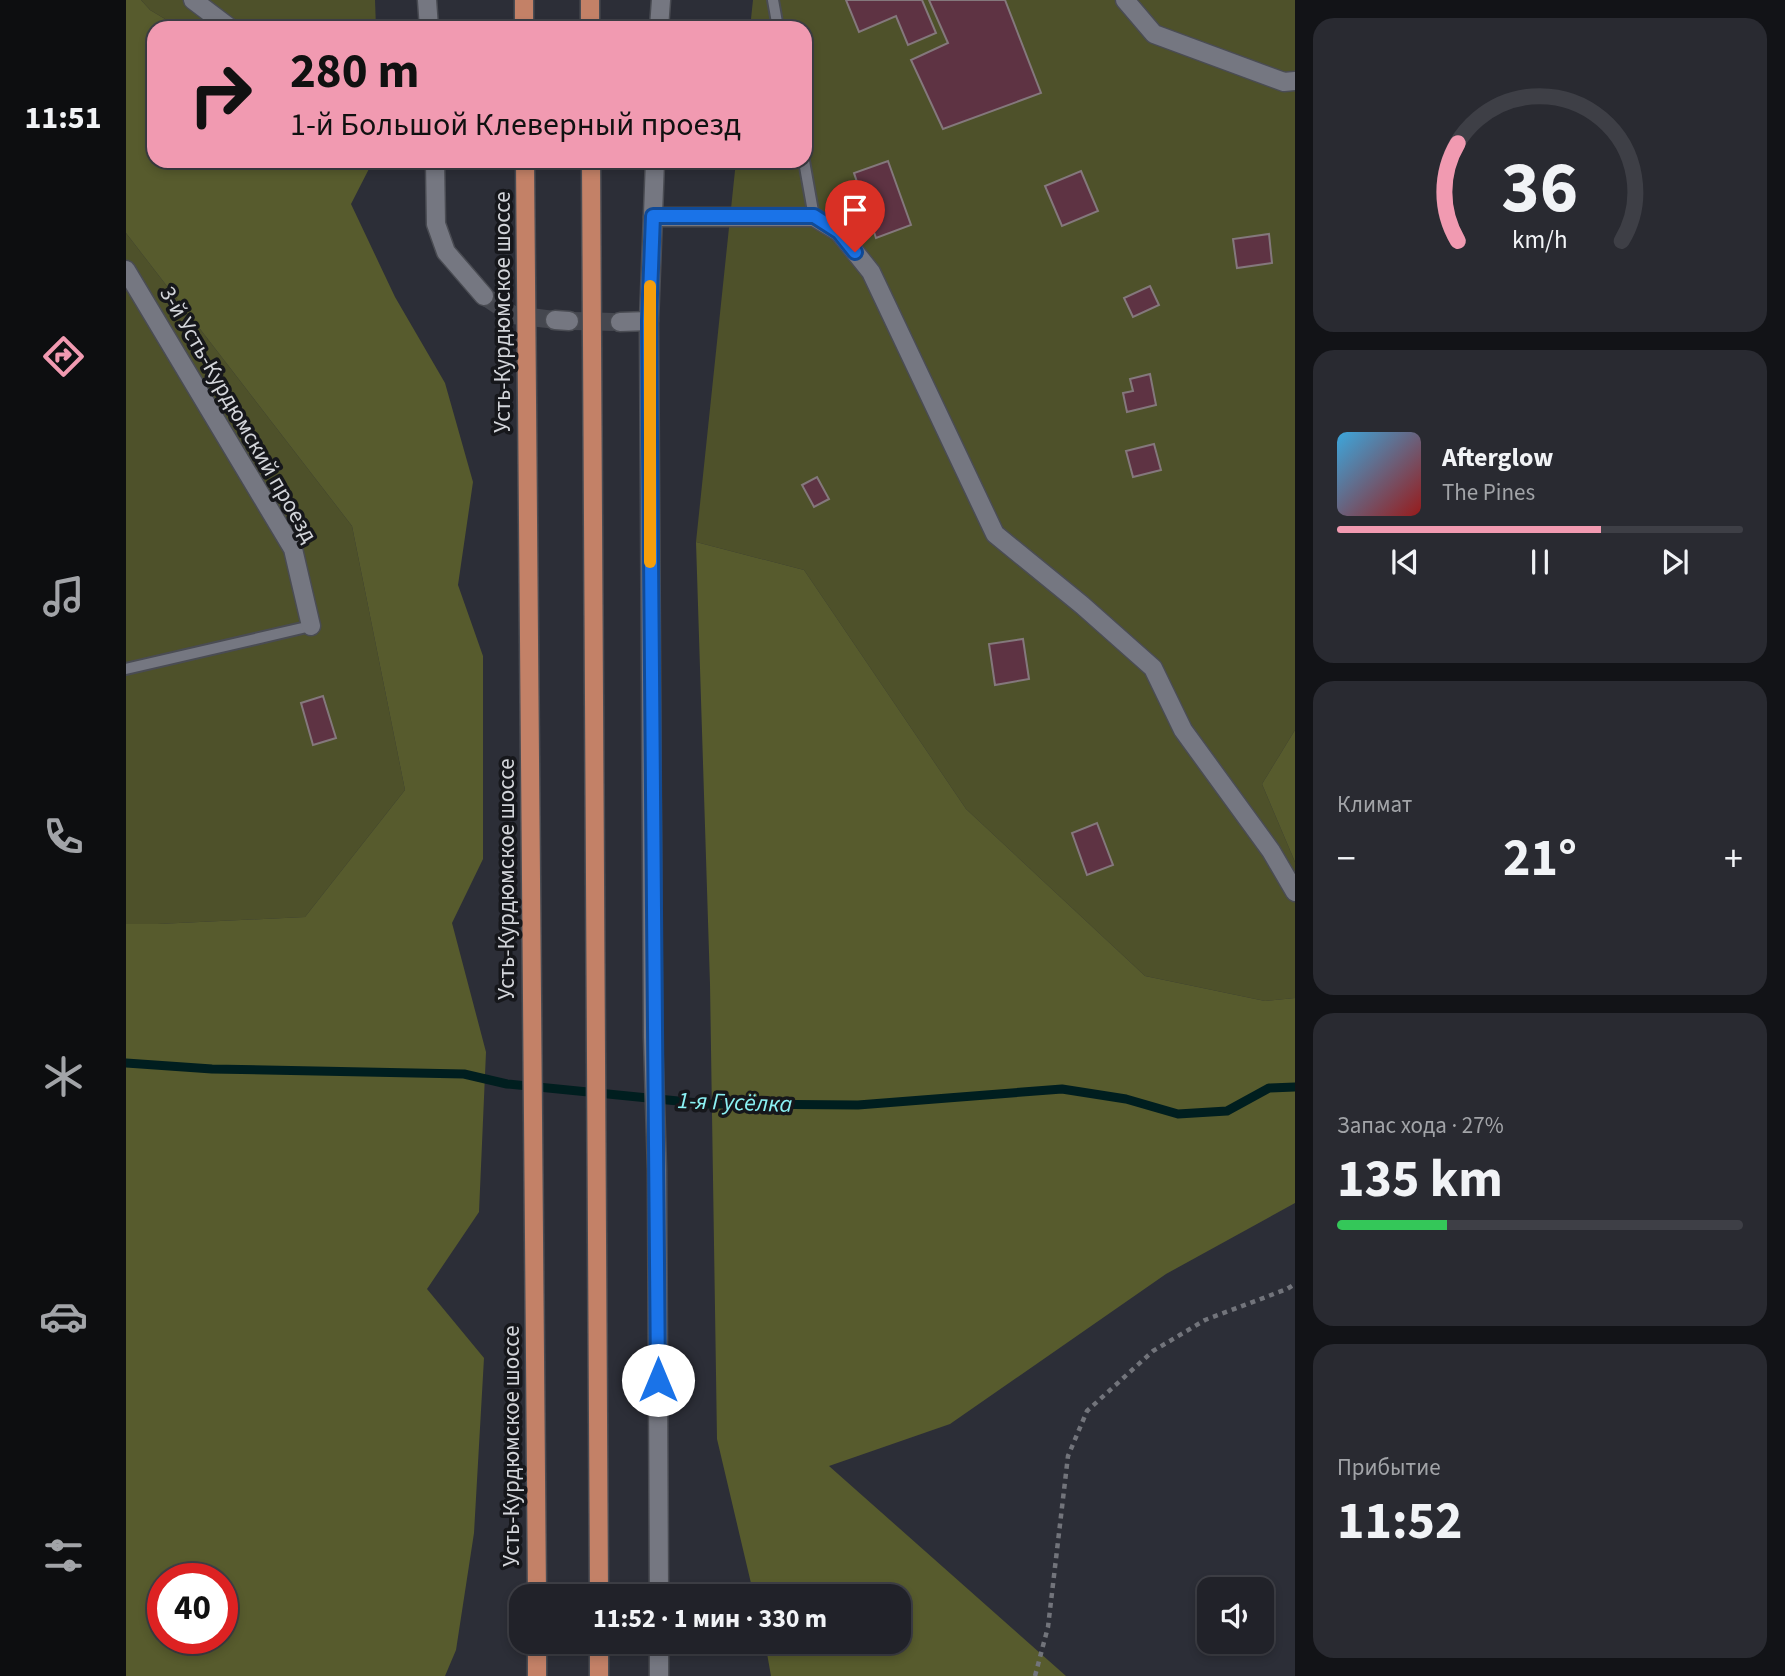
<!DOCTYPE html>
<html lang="ru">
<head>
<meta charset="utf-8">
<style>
  :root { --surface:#212229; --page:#292a31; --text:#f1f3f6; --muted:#a2a4a8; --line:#3e3f46; --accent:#f19ab1 }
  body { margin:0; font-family:"Source Sans 3",sans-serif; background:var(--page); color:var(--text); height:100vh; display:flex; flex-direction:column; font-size:26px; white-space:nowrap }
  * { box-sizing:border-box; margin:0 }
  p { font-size:23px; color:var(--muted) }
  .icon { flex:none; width:38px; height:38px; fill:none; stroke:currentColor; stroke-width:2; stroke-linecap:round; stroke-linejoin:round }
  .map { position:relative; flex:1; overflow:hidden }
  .panel { display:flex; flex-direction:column; gap:18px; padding:18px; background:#121317; width:490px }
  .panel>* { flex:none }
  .banner { position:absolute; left:21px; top:21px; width:665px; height:147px; border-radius:21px; box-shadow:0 4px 10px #0003,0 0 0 2px var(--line); background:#f19ab1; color:#111; overflow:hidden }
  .buttons { position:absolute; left:1071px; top:1577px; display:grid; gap:14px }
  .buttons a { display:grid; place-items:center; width:77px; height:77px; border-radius:14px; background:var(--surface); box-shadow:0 4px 10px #0003,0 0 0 2px var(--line); font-size:35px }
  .speed { position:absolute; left:21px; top:1563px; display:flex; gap:14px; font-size:35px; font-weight:700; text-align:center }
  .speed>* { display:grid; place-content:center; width:91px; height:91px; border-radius:50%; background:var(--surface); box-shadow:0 4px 10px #0003,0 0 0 2px var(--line); line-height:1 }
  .speed .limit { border:10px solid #d22; background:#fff; color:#111 }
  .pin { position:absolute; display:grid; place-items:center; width:60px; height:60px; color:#fff; margin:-72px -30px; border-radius:50% 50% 50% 0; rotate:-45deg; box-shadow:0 0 7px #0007 }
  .pin .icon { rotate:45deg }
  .me { position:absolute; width:77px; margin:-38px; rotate:0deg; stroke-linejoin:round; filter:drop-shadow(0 0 5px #0008) }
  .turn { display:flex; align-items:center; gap:24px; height:147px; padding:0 28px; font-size:32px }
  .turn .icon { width:91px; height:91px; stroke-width:2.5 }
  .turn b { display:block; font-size:49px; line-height:60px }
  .big { font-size:52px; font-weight:700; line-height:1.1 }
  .panel .widget { flex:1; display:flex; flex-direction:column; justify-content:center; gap:10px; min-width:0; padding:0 24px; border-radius:21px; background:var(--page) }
  .panel .dial { align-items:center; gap:0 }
  .dial svg { height:182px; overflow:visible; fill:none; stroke:var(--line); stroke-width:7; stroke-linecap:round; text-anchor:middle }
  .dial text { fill:var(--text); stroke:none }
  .song { display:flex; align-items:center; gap:21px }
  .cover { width:84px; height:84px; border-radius:10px; background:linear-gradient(135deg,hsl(200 70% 55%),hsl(0 70% 35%)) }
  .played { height:7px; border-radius:4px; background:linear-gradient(90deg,var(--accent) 65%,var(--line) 65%) }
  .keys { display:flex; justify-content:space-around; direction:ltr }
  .heat { display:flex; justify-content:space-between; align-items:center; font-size:38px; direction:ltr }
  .charge { height:10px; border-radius:5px; background:linear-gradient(90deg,#34c759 27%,var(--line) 0) }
  .trip { position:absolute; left:383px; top:1584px; width:402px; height:70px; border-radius:21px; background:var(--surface); box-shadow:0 4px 10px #0003,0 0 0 2px var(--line); font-weight:700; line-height:70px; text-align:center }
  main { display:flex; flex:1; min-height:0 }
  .dock { display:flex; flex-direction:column; width:126px; justify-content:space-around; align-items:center; background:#0d0e10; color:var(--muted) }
  .dock .icon { width:49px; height:49px }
  .dock .selected { color:var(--accent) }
  .dock b { font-size:32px; color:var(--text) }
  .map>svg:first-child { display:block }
  .green { fill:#4e512a }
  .forest { fill:#575b2d; fill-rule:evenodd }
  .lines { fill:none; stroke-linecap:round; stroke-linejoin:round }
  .stream { stroke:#001e1f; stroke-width:9 }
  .building { fill:#5e3343; stroke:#84787c; stroke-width:2 }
  .tertiary-tunnel { stroke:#45474f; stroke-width:18; stroke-dasharray:18 9; stroke-linecap:butt }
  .service-casing { stroke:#4a4c53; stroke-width:14 }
  .minor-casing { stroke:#4a4c53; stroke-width:21 }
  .tertiary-casing { stroke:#4a4c53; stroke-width:21 }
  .primary-casing { stroke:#4a4c53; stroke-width:21 }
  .path { stroke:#72747b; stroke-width:4.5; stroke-dasharray:5 5; stroke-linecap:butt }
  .service { stroke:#757781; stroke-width:10 }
  .minor { stroke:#757781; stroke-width:18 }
  .tertiary { stroke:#757781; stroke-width:18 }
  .primary { stroke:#c38167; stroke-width:18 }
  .primary-bridge-casing { stroke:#4a4c53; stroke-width:21; stroke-linecap:butt }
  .primary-bridge { stroke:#c38167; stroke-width:18 }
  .route-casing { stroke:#114b97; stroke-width:18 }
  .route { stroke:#1a73e8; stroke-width:12 }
  .slow { stroke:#f59e0b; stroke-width:12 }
  .labels { text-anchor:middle; stroke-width:7; stroke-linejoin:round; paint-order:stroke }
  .street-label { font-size:23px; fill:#d3d5da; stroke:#16171b }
  .water-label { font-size:24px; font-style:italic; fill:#8bf2f4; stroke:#16171b }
</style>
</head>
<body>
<main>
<nav class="dock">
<b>11:51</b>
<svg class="icon selected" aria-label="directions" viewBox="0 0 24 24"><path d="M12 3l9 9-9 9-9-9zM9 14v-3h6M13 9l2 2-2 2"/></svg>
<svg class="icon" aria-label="music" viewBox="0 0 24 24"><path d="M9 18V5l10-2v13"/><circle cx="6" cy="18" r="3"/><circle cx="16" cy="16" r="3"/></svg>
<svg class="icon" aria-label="phone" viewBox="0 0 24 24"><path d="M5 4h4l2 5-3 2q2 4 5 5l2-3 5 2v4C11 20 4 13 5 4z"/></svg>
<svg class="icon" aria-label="climate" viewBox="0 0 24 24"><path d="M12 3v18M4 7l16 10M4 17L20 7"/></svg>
<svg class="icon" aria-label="car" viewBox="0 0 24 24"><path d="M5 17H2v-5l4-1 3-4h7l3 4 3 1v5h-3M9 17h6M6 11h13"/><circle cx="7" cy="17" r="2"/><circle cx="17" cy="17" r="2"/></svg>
<svg class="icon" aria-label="filters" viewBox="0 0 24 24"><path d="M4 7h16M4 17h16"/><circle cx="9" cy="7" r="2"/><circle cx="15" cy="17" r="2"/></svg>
</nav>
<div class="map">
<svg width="1169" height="1676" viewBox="0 0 1169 1676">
  <rect width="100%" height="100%" fill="#2c2e37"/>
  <g class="green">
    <path d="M15 0H249L250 28H54L24 10Z"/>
    <path d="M627 0H1169V730L1136 784 1169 862V998L1139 1001 1019 976 840 809 678 570 570 542 610 161H679V28H624Z"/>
    <path d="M0 233 226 526 279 790 179 917 32 924H0Z"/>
  </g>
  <g class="forest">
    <path d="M0 0H15L24 10 54 28H28V161H247L225 204 269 297 319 383 347 482 332 585 357 656V859L326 923 360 1052 353 1212 301 1289 358 1358 348 1533 330 1650 319 1676H0V924H32L179 917 279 790 226 526 0 233ZM96 1578V1638H37V1578Z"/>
    <path d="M570 542 678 570 840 809 1019 976 1139 1001 1169 998V1203L1040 1274 824 1424 703 1466 940 1676H645L639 1642H774V1596H628L591 1439 584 984Z"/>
    <path d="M1169 730V862L1136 784Z"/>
  </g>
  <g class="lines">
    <path class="stream" d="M0 1063 86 1069 338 1074 381 1084 582 1104 732 1105 936 1089 1000 1099 1052 1114 1101 1111 1143 1088 1169 1087"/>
  </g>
  <g class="building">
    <path d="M720 0H796L810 33 782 45 770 16 733 32Z"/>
    <path d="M803 0H879L915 93 817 129 785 60 822 43Z"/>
    <path d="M762 161 785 225 750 238 728 173Z"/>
    <path d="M955 171 972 211 936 226 919 186Z"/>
    <path d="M1143 234 1146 263 1111 268 1107 239Z"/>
    <path d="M1024 286 1033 305 1007 317 998 298Z"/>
    <path d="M1024 374 1030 405 1001 412 997 393 1007 391 1004 379Z"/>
    <path d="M1028 444 1035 470 1007 477 1000 451Z"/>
    <path d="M691 477 703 499 688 507 676 485Z"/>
    <path d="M897 639 903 679 869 685 863 644Z"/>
    <path d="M197 696 210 738 187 745 175 703Z"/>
    <path d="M971 823 987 865 961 875 946 833Z"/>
  </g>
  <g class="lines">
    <g class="tertiary-tunnel">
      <path d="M358 296 387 315 429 320"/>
      <path d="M443 321 494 322"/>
    </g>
    <defs>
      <g id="service">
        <path d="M647 0 652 28"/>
        <path d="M678 161 688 217"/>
        <path d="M0 669 185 626"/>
      </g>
      <g id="minor">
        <path d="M67 0 104 28"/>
        <path d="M999 0 1028 34 1158 82 1169 81"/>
        <path d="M527 217H688L713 232 745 272 869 534 956 605 1027 668 1057 730 1145 851 1169 892"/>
        <path d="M0 270 167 549 185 626"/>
      </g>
      <g id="tertiary">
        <path d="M301 0 303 28"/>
        <path d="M533 28 535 0"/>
        <path d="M309 161 310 224 320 252 358 296"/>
        <path d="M529 161 523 321 527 1037 531 1170 533 1596"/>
        <path d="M429 320 443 321"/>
        <path d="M494 322 523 321"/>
        <path d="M533 1642V1676"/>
      </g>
      <g id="primary">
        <path d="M398 0V28"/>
        <path d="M464 0V28"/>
        <path d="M411 1642V1676"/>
        <path d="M473 1642V1676"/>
      </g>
    </defs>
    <use href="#service" class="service-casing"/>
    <use href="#minor" class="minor-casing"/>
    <use href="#tertiary" class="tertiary-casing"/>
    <use href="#primary" class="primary-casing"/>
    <path class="path" d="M909 1676 922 1627 942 1456 961 1411 1027 1351 1079 1320 1161 1289 1169 1284"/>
    <use href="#service" class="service"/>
    <use href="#minor" class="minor"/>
    <use href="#tertiary" class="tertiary"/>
    <use href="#primary" class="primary"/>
    <defs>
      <g id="primary-bridge">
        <path d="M399 161 411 1596"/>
        <path d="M465 161 473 1596"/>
      </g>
    </defs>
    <use href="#primary-bridge" class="primary-bridge-casing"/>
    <use href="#primary-bridge" class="primary-bridge"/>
  </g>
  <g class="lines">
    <defs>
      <path id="route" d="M532 1380 523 321 527 216H688L713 232 729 252"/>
    </defs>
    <use href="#route" class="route-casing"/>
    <use href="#route" class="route"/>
    <path class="slow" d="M524 286V562"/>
  </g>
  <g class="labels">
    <g class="street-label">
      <text transform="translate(376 312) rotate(-90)" y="8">Усть-Курдюмское шоссе</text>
      <text transform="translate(113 414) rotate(60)" y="8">3-й Усть-Курдюмский проезд</text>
      <text transform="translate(380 879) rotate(-90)" y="8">Усть-Курдюмское шоссе</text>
      <text transform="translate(385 1446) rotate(-90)" y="8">Усть-Курдюмское шоссе</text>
    </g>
    <g class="water-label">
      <text transform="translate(609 1102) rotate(2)" y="8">1-я Гусёлка</text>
    </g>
  </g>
</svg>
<div class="buttons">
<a><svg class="icon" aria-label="sound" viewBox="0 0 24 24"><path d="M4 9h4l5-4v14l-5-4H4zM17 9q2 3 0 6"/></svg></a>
</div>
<div class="speed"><div class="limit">40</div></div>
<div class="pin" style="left:729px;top:252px;background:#d93025"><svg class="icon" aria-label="arrive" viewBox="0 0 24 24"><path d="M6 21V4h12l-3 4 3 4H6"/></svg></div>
<svg class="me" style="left:532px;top:1380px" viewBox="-20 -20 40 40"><circle r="19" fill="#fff"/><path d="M0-13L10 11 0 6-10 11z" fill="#1a73e8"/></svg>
<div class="trip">11:52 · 1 мин · 330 m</div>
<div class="banner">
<div class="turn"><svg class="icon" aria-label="right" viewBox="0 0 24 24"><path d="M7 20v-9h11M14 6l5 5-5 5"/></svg><div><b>280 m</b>1-й Большой Клеверный проезд</div></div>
</div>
</div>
<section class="panel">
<div class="widget dial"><svg viewBox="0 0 100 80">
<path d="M14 69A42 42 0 1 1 86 69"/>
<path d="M14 69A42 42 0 0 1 14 26" stroke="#f19ab1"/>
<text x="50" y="56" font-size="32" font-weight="700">36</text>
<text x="50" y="72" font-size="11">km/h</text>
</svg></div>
<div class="widget">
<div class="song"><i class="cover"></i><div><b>Afterglow</b><p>The Pines</p></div></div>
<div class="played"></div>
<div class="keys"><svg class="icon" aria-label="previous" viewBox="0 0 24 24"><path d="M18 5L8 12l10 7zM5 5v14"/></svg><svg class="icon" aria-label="pause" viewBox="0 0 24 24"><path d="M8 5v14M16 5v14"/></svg><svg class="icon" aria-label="next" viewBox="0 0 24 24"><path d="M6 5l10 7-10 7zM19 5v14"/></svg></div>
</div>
<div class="widget"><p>Климат</p>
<div class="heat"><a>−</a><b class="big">21°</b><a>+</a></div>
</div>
<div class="widget"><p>Запас хода · 27%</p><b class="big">135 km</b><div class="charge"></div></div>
<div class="widget"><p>Прибытие</p><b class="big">11:52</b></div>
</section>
</main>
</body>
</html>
